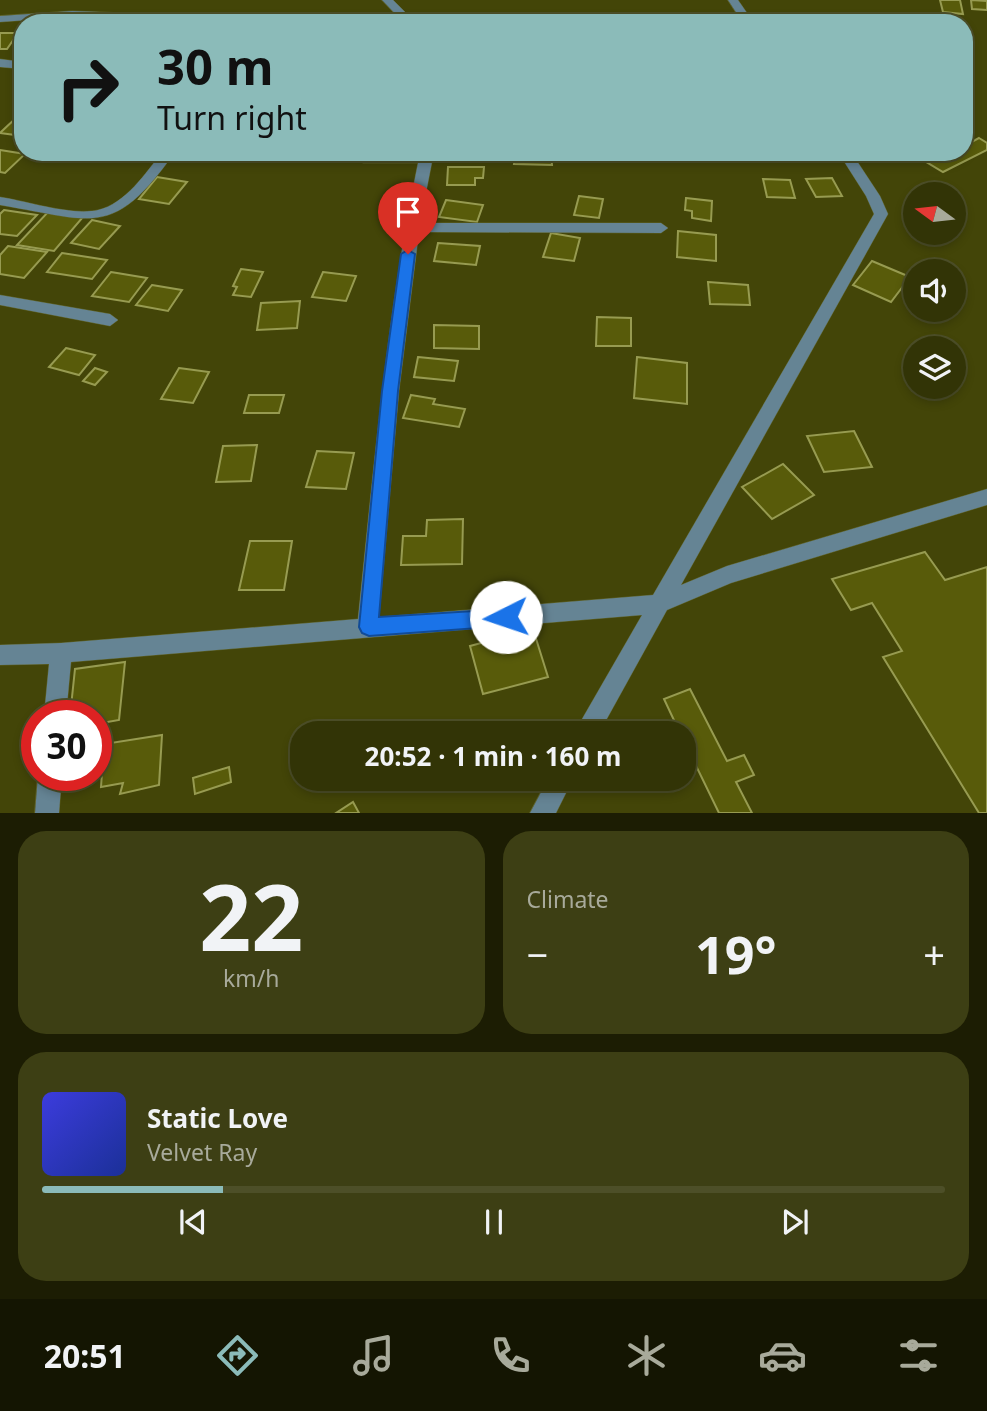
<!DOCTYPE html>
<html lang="en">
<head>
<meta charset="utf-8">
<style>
  :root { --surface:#323406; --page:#3d3f14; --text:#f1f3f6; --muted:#a8aa9b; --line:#4d4f28; --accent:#8bbbb9 }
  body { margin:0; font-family:"Noto Sans",sans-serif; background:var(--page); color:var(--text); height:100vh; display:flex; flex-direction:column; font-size:26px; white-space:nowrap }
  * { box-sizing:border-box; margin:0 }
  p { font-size:23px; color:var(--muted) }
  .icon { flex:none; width:38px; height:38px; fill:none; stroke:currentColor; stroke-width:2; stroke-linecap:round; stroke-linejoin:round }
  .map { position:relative; height:813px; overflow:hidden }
  .side { display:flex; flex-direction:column; gap:18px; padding:18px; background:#1c1d03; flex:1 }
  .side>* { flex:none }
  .banner { position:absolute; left:14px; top:14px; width:959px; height:147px; border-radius:28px; box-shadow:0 4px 10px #0003,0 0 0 2px var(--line); background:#8bbbb9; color:#111; overflow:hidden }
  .needle { width:46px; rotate:285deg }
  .controls { position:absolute; left:903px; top:182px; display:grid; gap:14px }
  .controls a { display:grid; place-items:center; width:63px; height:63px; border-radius:50%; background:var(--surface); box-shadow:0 4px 10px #0003,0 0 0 2px var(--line); font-size:35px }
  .speed { position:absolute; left:21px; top:700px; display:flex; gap:14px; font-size:35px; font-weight:700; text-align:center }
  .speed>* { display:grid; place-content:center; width:91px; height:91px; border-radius:50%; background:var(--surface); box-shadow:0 4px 10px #0003,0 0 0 2px var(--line); line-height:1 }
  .speed .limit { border:10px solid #d22; background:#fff; color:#111 }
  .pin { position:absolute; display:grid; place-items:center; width:60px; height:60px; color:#fff; margin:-72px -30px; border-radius:50% 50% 50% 0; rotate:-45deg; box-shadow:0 0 7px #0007 }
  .pin .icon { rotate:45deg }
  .me { position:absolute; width:77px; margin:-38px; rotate:266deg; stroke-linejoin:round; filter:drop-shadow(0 0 5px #0008) }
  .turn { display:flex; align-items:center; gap:24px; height:147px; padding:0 28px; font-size:32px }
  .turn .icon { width:91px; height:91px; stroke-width:2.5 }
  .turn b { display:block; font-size:49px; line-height:60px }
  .big { font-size:52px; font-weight:700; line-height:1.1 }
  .side .widget { flex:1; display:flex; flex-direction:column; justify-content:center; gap:10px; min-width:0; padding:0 24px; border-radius:28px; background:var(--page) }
  .side .dial { align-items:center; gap:0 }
  .dial b { font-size:91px; line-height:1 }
  .song { display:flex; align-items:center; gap:21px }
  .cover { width:84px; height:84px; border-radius:10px; background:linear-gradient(135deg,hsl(240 70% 55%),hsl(230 70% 35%)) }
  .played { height:7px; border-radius:4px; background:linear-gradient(90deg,var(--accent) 20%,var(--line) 20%) }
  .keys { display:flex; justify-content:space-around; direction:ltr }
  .heat { display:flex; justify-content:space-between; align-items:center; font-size:38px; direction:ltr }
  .side .tiles { flex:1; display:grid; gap:18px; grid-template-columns:1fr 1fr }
  .widget:last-child { grid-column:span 2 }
  .trip { position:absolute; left:290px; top:721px; width:406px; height:70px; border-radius:28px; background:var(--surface); box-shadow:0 4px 10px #0003,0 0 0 2px var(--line); font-weight:700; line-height:70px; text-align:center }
  .dock { display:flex; height:112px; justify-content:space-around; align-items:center; background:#141502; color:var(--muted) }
  .dock .icon { width:49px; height:49px }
  .dock .active { color:var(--accent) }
  .dock b { font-size:32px; color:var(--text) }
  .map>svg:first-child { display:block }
  .building { fill:#585b0a; stroke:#979b51; stroke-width:2 }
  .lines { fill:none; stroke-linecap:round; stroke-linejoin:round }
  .minor-casing { stroke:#5f6228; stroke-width:1 }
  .minor { fill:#658494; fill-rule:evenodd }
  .route { fill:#1a73e8; stroke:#114b97; stroke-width:2 }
</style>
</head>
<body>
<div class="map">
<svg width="987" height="813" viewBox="0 0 987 813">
  <rect width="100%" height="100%" fill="#434508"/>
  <g class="building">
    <path d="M940 0H960L963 14 943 12Z"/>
    <path d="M971 0 987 1V10L972 9Z"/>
    <path d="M486 13 504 15 505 13 519 14 516 23H503L483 21Z"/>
    <path d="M230 18 262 19 260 23H228Z"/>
    <path d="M319 18H345L344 23H317Z"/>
    <path d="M132 19 131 23H85L86 22Z"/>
    <path d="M0 33H18L7 49H0Z"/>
    <path d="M18 116H23V136L0 133Z"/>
    <path d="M979 138 987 143V150L943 172 928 163 950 152H964V146Z"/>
    <path d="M0 150 25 154 5 173 0 172Z"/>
    <path d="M516 152H551L552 165 514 164Z"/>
    <path d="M752 152H772L778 160 759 162Z"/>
    <path d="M448 167H484L483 178H475V185H447Z"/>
    <path d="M157 177 187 182 169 204 139 199Z"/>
    <path d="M832 178 842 196 816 197 806 179Z"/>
    <path d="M763 179 790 180 795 198 767 197Z"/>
    <path d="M579 196 603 199 599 218 574 215Z"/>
    <path d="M686 198 712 201 711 221 692 218V211L685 210Z"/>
    <path d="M446 200 483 205 477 222 439 217Z"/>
    <path d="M4 210 37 215 17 236 0 234V214Z"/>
    <path d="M48 212 83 217 54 251 17 245Z"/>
    <path d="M92 220 120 226 99 249 71 243Z"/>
    <path d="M678 231 716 235V261L677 257Z"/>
    <path d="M551 233 580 238 574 261 543 257Z"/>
    <path d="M438 243 480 246 476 265 434 261Z"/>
    <path d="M8 246 47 252 24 278 0 274V255Z"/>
    <path d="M62 253 107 260 92 279 47 272Z"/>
    <path d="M872 261 910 277 891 302 853 285Z"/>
    <path d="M241 269 263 272 251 297 233 295 237 287 233 286Z"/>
    <path d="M111 272 147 278 129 302 92 296Z"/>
    <path d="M323 272 356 276 346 301 312 297Z"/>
    <path d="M708 282 748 285 750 305 710 304Z"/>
    <path d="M152 285 182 290 168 311 136 305Z"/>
    <path d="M300 301 297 328 257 330 261 303Z"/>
    <path d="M597 317 631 318V346H596Z"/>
    <path d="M434 325 479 326V349L434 348Z"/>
    <path d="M66 348 95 355 79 375 49 367Z"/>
    <path d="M418 357 458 361 454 381 414 377Z"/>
    <path d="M637 357 687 363V404L634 398Z"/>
    <path d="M95 368 107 372 95 385 83 381Z"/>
    <path d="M179 368 209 372 193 403 161 399Z"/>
    <path d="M249 395H284L279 413H244Z"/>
    <path d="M411 395 435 399 433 404 465 409 459 427 403 418Z"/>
    <path d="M854 431 872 467 824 472 807 436Z"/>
    <path d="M257 445 251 481 216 482 223 446Z"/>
    <path d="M317 451 354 453 346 489 306 487Z"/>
    <path d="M783 464 814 495 772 519 742 487Z"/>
    <path d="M463 519 462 564 401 565 403 536H426L427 520Z"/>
    <path d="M250 541H292L284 590H239Z"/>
    <path d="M925 552 945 580 987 567V813H979L883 657 902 651 872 603 851 610 832 579Z"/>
    <path d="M533 629 548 677 483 694 470 646Z"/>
    <path d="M125 662 119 720 96 724V716H70L75 669Z"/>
    <path d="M690 689 727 761 744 755 754 775 736 782 752 813H719L684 741V733H680L664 699Z"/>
    <path d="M162 735 159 785 120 794 123 783 101 787 104 744Z"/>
    <path d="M229 767 231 782 195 794 193 778Z"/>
    <path d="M353 802 359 813H336Z"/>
  </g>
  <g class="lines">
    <defs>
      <g id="minor">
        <path d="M382 0H393L416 23H404Z"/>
        <path d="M728 0H738L754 23H743Z"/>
        <path d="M72 11 156 14 161 17 156 20 72 17 0 22V16Z"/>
        <path d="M0 59 23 62V69L0 67Z"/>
        <path d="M162 152H175C113 239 95 221 0 205V197C27 201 71 216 98 210 125 204 146 173 162 152Z"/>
        <path d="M420 152 490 154 497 158 490 162H432L420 223H661L668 228 661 233 419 232 399 391 379 617 653 595 874 214 866 196 838 152H851L880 196 888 214 681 585 727 566 987 489V505L731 583 667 610 599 733H574L642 615 71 662 66 716H44L49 664 0 665V645L61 643 358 619C374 466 387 313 418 163H363L356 159 363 155H420Z"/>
        <path d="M0 295 110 314 118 320 110 326 0 305Z"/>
        <path d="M38 775H62L59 813H35Z"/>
        <path d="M548 779H573L556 813H530Z"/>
      </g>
    </defs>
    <use href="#minor" class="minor-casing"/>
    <use href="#minor" class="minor"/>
  </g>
  <path class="route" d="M408 250 415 254 398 391 379 617 506 609 513 611 515 617 513 624 506 626 369 636 362 633 359 627 382 391 401 254Z"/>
</svg>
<div class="controls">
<a><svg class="needle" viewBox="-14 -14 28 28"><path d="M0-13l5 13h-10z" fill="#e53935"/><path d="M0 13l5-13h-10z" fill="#a8aa9b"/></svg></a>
<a><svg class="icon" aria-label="sound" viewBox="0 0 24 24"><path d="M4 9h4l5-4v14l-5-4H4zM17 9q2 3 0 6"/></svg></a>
<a><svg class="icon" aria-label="layers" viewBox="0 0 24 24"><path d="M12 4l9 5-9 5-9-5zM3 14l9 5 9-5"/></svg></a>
</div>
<div class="speed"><div class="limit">30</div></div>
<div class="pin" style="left:408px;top:254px;background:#d93025"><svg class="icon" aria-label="arrive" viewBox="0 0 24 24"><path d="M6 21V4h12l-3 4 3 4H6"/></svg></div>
<svg class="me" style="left:506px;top:617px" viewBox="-20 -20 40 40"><circle r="19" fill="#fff"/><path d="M0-13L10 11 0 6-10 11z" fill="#1a73e8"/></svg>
<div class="trip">20:52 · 1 min · 160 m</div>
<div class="banner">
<div class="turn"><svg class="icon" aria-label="right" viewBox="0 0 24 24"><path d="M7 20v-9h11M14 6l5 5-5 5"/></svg><div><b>30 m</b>Turn right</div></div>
</div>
</div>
<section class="side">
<div class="tiles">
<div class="widget dial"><b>22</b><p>km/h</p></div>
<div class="widget"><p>Climate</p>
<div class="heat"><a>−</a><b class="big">19°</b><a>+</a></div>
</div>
<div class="widget">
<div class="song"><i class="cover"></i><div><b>Static Love</b><p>Velvet Ray</p></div></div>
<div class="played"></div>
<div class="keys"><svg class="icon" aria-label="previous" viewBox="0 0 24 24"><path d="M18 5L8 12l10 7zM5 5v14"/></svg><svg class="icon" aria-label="pause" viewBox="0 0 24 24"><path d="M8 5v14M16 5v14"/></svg><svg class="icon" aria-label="next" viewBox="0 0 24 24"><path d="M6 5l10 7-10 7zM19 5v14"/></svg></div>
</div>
</div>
</section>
<nav class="dock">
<b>20:51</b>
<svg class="icon active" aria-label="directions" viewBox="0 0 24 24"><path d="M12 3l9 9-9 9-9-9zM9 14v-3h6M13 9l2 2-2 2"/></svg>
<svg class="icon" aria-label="music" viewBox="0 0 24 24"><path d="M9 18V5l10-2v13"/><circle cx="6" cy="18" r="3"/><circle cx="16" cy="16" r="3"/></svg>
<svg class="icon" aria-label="phone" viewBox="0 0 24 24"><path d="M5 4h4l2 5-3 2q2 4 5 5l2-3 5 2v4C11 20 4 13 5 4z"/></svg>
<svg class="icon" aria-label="climate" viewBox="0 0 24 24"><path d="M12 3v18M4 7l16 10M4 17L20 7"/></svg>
<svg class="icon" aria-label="car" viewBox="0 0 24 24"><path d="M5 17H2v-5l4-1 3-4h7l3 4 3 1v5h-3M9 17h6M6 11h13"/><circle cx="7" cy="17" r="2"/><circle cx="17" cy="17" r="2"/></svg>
<svg class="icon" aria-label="filters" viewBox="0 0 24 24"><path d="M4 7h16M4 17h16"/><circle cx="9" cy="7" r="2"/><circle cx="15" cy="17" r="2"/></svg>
</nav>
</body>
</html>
